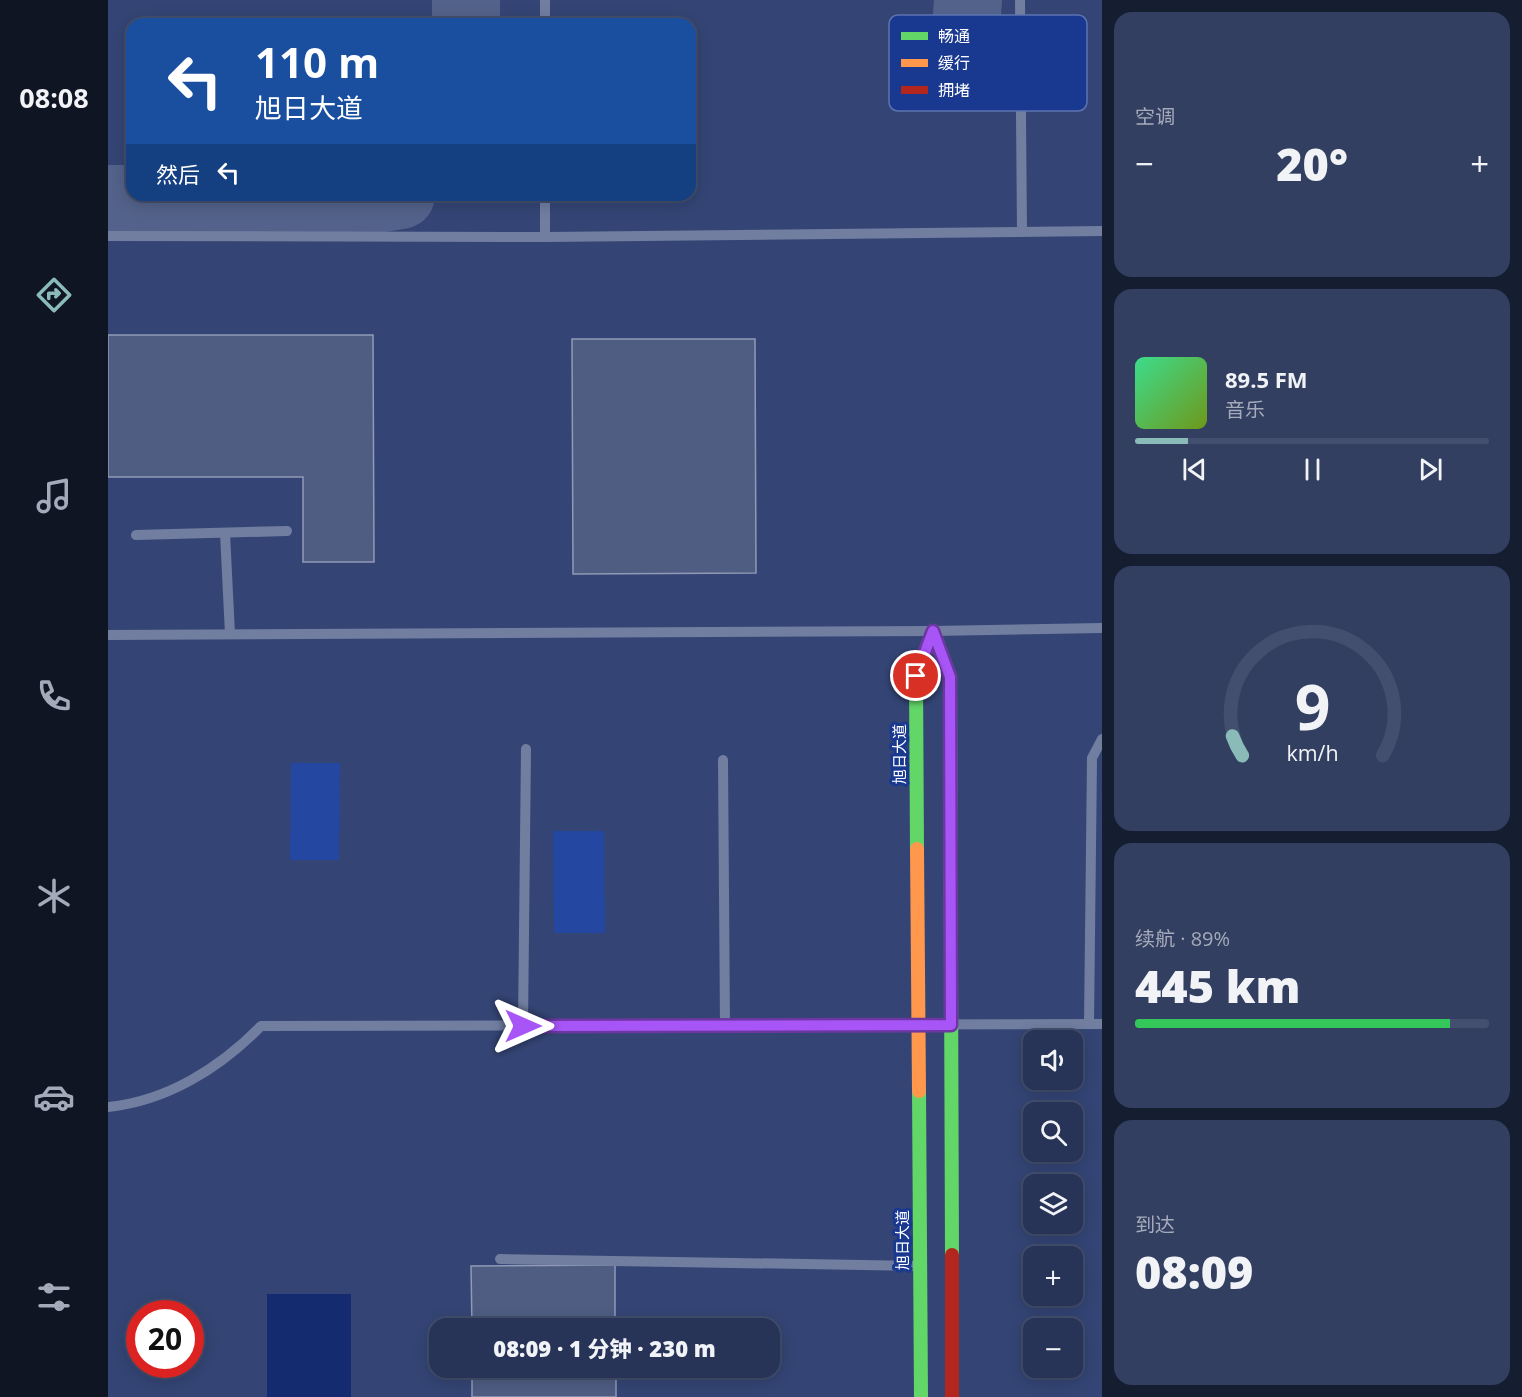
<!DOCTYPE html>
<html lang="zh">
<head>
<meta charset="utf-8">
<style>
  :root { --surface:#273458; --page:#333f61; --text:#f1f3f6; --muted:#a4aaba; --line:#434f6e; --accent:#8bbbb9 }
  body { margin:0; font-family:"Open Sans","Noto Sans SC",sans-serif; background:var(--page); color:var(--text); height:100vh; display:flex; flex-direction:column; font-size:22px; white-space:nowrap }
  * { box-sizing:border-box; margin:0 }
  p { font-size:20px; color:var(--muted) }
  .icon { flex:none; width:33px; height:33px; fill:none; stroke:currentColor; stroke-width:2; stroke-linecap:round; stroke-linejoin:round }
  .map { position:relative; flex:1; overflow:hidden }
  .side { display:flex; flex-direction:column; gap:12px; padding:12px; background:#151d30; width:420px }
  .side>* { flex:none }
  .banner { position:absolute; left:18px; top:18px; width:570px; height:183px; border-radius:18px; box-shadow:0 3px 15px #0003,0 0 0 2px var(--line); background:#1a4fa0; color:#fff; overflow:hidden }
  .controls { position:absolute; left:915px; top:1030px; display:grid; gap:12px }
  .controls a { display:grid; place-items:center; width:60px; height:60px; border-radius:12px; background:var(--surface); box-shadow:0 3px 15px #0003,0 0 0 2px var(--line); font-size:30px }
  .speed { position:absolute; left:18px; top:1300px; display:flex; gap:12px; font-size:30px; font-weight:700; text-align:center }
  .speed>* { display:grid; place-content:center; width:78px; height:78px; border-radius:50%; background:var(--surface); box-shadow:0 3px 15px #0003,0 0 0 2px var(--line); line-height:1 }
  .speed .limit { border:9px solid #d22; background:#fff; color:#111 }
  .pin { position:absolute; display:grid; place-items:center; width:51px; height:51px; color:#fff; margin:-26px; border:3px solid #fff; border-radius:50%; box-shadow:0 2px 6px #0007 }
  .me { position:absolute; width:66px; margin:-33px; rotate:90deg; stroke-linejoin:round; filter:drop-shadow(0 0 4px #0008) }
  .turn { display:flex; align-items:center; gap:21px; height:126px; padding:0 30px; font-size:27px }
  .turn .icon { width:78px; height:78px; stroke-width:2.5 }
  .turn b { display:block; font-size:42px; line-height:51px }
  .then { display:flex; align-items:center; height:57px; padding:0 30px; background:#0003; gap:12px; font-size:22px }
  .big { font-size:45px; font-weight:800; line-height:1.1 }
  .side .card { flex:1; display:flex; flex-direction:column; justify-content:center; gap:9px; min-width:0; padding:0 21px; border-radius:18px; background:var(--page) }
  .side .dial { align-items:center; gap:0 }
  .dial svg { height:156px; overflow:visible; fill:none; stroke:var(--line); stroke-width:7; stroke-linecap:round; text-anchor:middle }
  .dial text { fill:var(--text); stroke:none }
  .song { display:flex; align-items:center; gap:18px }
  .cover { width:72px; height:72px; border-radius:9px; background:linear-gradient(135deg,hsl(150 70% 55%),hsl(80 70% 35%)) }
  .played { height:6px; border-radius:3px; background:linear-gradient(90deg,var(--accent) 15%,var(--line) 15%) }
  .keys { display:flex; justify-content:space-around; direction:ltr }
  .heat { display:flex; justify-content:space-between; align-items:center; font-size:33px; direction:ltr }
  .charge { height:9px; border-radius:4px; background:linear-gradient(90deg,#34c759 89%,var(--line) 0) }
  .trip { position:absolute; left:321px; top:1318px; width:351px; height:60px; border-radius:18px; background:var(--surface); box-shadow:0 3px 15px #0003,0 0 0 2px var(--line); font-weight:800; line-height:60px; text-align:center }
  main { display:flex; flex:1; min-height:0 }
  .menu { display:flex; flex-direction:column; width:108px; justify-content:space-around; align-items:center; background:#101523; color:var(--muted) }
  .menu .icon { width:42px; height:42px }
  .menu .active { color:var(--accent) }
  .menu b { font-size:27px; color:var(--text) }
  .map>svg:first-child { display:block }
  .green { fill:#2447a2 }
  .water { fill:#142b6f }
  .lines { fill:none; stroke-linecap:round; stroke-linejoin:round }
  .taxiway { stroke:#53628a; stroke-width:68 }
  .building { fill:#4f5d83; stroke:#909ab6; stroke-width:1.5 }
  .lane { stroke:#717ea0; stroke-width:10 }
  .fast { stroke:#63d668; stroke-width:14 }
  .slow { stroke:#ff974d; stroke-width:14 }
  .jam { stroke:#b3261e; stroke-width:14 }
  .route-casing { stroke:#6d37a1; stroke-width:15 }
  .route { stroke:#a855f7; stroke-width:10 }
  .labels { text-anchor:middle; stroke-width:6; stroke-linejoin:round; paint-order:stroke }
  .street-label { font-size:15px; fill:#fff; stroke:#193890 }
  .key { fill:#193890; stroke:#5e74b1; stroke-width:1.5 }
  .key-label { font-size:16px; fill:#fff }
</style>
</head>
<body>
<main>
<nav class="menu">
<b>08:08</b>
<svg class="icon active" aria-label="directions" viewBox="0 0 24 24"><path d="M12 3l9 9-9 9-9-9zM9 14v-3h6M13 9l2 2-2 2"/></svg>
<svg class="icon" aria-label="music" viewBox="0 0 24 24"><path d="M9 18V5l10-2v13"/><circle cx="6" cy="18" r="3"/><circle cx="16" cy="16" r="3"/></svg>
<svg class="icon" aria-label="phone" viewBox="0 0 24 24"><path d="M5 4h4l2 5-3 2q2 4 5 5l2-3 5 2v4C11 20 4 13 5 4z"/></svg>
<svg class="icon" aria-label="climate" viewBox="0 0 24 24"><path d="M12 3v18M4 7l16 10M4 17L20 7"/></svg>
<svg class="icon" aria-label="car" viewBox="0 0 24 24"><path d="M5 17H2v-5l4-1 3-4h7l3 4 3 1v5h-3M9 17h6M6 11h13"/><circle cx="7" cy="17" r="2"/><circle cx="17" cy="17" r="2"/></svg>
<svg class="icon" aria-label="filters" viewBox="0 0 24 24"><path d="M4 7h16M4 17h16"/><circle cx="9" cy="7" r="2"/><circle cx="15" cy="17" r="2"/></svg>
</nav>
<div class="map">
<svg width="994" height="1397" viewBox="0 0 994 1397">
  <rect width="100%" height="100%" fill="#344575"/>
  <g class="green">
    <path d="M183 763H232L231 860H182Z"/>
    <path d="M445 831H496L497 933H446Z"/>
  </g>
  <rect class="water" x="159" y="1294" width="84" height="103"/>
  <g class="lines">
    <g class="taxiway">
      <path d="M358 0V24"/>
      <path d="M859 14 860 0"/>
      <path d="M0 199 275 198 293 195"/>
    </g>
  </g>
  <g class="building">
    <path d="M0 335H265L266 562H195V477H0Z"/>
    <path d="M464 339H647L648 573 465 574Z"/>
    <path d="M507 1265V1329H364L363 1266Z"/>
    <rect x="364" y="1368" width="144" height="29"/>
  </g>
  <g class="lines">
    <g class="lane">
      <path d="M437 0V24"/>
      <path d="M912 0 914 231"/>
      <path d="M437 195V237"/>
      <path d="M0 236 437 237 994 231"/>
      <path d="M117 533 122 634"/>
      <path d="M28 535 179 531"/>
      <path d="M0 635 825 631 994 628"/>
      <path d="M615 760 617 1025"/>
      <path d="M981 1024 984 758 994 739"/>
      <path d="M415 1026 418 749"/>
      <path d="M0 1107C59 1101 112 1068 153 1026L994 1024"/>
      <path d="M392 1259 812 1266"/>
    </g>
    <g class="fast">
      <path d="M825 631 842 677 844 1255"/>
      <path d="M809 849 808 676 825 631"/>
      <path d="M811 1091 813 1397"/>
    </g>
    <path class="slow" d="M809 849 811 1091"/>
    <path class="jam" d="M844 1255V1397"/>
  </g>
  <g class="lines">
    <defs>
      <path id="route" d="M415 1026 843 1025 842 677 825 631 808 676"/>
    </defs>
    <use href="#route" class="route-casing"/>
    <use href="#route" class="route"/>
  </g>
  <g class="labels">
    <g class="street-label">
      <text transform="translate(792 754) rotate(-90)" y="5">旭日大道</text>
      <text transform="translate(795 1240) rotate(-90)" y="5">旭日大道</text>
    </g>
  </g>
  <rect x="781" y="15" width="198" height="96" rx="9" class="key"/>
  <rect x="793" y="32" width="27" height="8" fill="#63d668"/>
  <rect x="793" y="59" width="27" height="8" fill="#ff974d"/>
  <rect x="793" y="86" width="27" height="8" fill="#b3261e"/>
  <g class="key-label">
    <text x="830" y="42">畅通</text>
    <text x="830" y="69">缓行</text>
    <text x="830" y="96">拥堵</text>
  </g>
</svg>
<div class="controls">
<a><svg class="icon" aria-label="sound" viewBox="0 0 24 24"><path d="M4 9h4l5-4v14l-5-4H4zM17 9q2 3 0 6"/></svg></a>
<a><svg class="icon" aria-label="search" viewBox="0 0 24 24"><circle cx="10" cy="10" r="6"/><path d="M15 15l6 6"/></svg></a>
<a><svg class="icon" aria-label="layers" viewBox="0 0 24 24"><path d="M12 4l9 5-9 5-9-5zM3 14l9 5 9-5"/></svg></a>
<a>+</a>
<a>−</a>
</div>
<div class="speed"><div class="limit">20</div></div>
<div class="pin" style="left:808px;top:676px;background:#d93025"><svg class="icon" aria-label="arrive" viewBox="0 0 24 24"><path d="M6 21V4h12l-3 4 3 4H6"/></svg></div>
<svg class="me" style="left:415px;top:1026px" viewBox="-20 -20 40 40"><path d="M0-17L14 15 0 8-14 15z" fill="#a855f7" stroke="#fff" stroke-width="4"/></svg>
<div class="trip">08:09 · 1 分钟 · 230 m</div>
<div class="banner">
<div class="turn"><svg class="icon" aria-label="left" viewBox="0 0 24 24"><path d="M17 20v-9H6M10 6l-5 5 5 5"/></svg><div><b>110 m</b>旭日大道</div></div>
<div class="then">然后<svg class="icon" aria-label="left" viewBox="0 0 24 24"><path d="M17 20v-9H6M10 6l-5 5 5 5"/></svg></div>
</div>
</div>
<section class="side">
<div class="card"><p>空调</p>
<div class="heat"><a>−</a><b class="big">20°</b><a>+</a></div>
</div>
<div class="card">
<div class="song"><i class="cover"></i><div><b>89.5 FM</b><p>音乐</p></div></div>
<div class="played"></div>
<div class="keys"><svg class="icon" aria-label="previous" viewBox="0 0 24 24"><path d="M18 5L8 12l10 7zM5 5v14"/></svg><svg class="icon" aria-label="pause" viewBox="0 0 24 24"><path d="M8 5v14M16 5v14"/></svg><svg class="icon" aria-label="next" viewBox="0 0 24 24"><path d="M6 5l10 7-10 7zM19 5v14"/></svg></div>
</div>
<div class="card dial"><svg viewBox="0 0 100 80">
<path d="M14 69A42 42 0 1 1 86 69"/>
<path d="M14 69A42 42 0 0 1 9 59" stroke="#8bbbb9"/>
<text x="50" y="56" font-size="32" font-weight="700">9</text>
<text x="50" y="72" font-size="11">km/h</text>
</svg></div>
<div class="card"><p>续航 · 89%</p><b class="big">445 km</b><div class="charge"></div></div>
<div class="card"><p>到达</p><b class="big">08:09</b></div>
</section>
</main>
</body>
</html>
